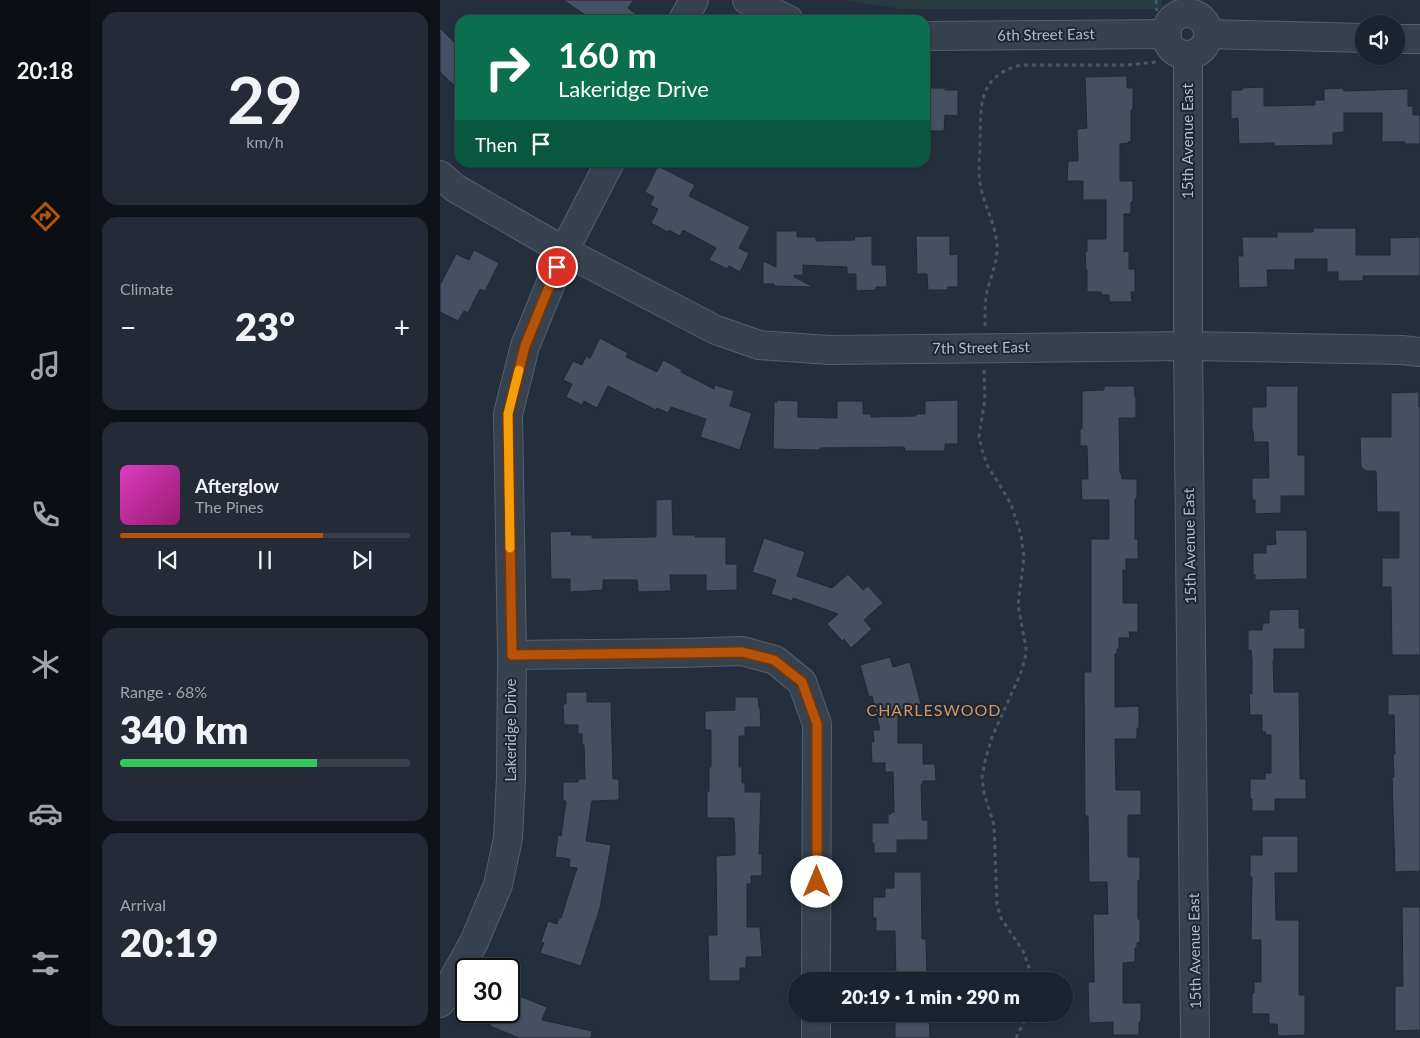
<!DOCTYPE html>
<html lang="en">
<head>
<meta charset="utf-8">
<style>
  :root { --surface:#1b232e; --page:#242b36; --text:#f1f3f6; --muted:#a0a4aa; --line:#39404a; --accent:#b45309 }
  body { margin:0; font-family:Lato,sans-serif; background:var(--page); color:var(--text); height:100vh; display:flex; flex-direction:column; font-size:19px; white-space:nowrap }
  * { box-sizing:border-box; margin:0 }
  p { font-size:16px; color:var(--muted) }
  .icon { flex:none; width:28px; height:28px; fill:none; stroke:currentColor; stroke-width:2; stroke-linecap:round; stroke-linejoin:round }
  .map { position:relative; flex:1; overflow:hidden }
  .panel { display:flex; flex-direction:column; gap:12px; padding:12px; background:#0f1319; width:350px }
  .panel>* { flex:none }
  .hud { position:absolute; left:15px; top:15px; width:475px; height:152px; border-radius:15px; box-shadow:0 1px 4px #0004,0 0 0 1px var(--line); background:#0b6e4f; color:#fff; overflow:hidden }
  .fabs { position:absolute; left:915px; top:15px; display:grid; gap:10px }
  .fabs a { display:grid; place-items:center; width:50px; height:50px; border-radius:50%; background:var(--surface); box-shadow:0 1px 4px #0004,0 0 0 1px var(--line); font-size:25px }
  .speed { position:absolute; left:15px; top:958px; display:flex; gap:10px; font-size:25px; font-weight:700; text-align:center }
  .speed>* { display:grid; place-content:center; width:65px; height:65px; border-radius:50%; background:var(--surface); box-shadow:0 1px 4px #0004,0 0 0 1px var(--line); line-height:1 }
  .speed .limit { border:2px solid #111; border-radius:8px; background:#fff; color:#111 }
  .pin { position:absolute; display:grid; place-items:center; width:42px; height:42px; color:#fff; margin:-21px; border:2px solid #fff; border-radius:50%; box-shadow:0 1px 5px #0007 }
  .me { position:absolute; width:55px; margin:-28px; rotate:0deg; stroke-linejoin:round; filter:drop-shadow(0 0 4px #0008) }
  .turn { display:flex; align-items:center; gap:18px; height:105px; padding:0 20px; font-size:22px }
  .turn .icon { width:65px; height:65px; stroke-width:2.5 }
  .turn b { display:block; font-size:35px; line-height:42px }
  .then { display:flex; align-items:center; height:48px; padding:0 20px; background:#0003; gap:10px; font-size:19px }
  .big { font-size:38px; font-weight:800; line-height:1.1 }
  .panel .tile { flex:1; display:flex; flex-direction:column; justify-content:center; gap:8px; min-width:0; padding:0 18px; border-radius:15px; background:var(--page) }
  .panel .dial { align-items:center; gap:0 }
  .dial b { font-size:65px; line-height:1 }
  .song { display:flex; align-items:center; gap:15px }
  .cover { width:60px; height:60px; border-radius:8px; background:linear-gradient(135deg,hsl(310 70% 55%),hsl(320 70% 35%)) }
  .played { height:5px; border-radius:2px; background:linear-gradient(90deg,var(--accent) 70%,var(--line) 70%) }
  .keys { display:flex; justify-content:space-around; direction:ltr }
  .heat { display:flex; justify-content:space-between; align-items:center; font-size:28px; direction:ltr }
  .charge { height:8px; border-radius:4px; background:linear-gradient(90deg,#34c759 68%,var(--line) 0) }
  .trip { position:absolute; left:348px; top:972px; width:285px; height:50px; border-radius:25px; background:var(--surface); box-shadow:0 1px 4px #0004,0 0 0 1px var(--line); font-weight:800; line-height:50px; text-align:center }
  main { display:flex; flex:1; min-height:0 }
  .tabs { display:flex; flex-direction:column; width:90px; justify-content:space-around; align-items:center; background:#0b0e12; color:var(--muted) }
  .tabs .icon { width:35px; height:35px }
  .tabs .current { color:var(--accent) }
  .tabs b { font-size:22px; color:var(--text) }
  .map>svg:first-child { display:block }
  .green { fill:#263c3f }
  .building { fill:#455162; stroke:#1f2835 }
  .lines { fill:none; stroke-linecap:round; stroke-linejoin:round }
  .minor-casing { stroke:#565f6c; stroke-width:30 }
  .path { stroke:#44595c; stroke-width:3; stroke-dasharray:4 4; stroke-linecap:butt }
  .minor { stroke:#38414e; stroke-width:28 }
  .route-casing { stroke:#753606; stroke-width:12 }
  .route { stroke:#b45309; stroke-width:9 }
  .slow { stroke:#f59e0b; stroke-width:9 }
  .labels { text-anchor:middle; stroke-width:4; stroke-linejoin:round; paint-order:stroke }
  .street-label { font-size:15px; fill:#b4bcc9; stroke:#1d2633 }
  .neighbourhood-label { font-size:16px; letter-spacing:1px; fill:#d59563; stroke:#1d2633 }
</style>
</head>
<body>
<main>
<nav class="tabs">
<b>20:18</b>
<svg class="icon current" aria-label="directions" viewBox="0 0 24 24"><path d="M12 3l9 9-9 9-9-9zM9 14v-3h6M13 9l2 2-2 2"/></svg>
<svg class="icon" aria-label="music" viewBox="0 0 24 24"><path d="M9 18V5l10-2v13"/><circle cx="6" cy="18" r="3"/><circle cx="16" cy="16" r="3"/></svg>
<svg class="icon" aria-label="phone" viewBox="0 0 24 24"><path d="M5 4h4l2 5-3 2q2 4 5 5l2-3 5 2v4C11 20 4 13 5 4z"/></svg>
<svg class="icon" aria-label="climate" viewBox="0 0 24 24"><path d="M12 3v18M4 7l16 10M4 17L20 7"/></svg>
<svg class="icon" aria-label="car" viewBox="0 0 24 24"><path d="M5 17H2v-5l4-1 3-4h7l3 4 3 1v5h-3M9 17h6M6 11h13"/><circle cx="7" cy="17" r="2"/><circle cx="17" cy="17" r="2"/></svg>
<svg class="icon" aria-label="filters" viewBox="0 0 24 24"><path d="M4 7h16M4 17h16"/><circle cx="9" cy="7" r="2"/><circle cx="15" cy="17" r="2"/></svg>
</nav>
<section class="panel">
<div class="tile dial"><b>29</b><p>km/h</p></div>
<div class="tile"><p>Climate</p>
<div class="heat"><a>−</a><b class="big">23°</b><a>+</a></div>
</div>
<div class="tile">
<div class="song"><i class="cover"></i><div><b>Afterglow</b><p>The Pines</p></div></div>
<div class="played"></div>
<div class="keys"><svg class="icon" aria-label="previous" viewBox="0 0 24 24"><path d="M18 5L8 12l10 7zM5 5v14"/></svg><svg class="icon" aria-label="pause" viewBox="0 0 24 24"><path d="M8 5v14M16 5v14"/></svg><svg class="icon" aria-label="next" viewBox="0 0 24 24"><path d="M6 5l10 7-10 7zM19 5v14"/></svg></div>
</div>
<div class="tile"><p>Range · 68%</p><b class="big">340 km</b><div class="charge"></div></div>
<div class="tile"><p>Arrival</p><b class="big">20:19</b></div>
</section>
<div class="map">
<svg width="980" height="1038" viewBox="0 0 980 1038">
  <rect width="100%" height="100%" fill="#242f3e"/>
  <path class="green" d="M405 0H722V9H461Z"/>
  <g class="building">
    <path d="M123 0H194L188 8 204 20H153Z"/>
    <path d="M0 28 20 48V91L0 72Z"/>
    <path d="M687 76V88H693V110H691V142H688V143L680 144V181H693V202H691V214H684V252L689 251V269H695V292H691L692 302H669V295H662L661 292H647V270H646L645 252H647V239H666V200H643V181H627L628 161H638L637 129 647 128 645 77Z"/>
    <path d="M824 87V106L875 105V100H884V89L903 88 904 91 968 89V106H973V115H980V144H965V142H942V113H904V132L893 133V145L834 146V143L799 144 798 118 791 119V90H802V88Z"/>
    <path d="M485 88H505V90H518V116L505 115 504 131H485Z"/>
    <path d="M218 166 255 185 249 196 310 227 299 248 309 253 300 272 289 266 287 269 269 260 276 248 243 230 240 236 229 230 228 232 211 223 218 209 210 205 214 197 205 192Z"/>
    <path d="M873 228H916V255H950V238L980 237V276H923V281H898V272H887V259H855V270H827L828 287 799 288 798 256H803L802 237H837V232H873Z"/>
    <path d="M336 231H357V237H376V241L415 240 414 237 432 236V265H446L447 287H436V290L416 291V274H407V267L363 265V275H354V277L374 287 334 286V284H323V261L336 267Z"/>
    <path d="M476 236H510V255L518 254V287H508L507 290H488L487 274H477Z"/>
    <path d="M34 250 59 263 45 291 40 289 28 313 24 311 18 321 0 312V285L16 254 29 260Z"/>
    <path d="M160 338 188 353 186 357 217 372 223 360 242 370 241 372 274 389 275 385 294 391 290 406 312 413 300 450 260 437 266 419 231 407 228 413 217 408 216 410 168 386 157 408 144 401 142 405 126 397 132 384 123 380 133 361 142 365 146 356 150 358Z"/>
    <path d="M664 386H694L695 397H696V418H679L680 473H681L682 479H697V499H695V539H698V559H686V570H683V603H698V632H689L690 638H679V649H677V654H675V707L699 706V728H697V739H675L676 790H701V815H688V857H700V880H698V919H700V942L697 943V948H695V962L683 963V1003H701V1022H699V1035H673V1022L649 1023 648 982H654L653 914H668L667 882H649L648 816H645L644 672H651V539H669V500H642L641 479H648L647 446H640V429H642V391L664 390Z"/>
    <path d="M826 386H858V455H865V496H841V513L815 514V500H812V478H829L828 442H814L813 431 812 430V407H826Z"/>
    <path d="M979 392V407H980V655H952L951 587H942V558H959V512H937L936 471H926L921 467 920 437H951V393Z"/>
    <path d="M337 400 358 401V417L397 418V401H423V414H431V417L476 416V414H485V401L518 400V444H505V451H465L464 447 380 448V450L333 449 334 402H337Z"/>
    <path d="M232 499 233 535H255V537H286V564H297V590L266 591V575H230L231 591 198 592 197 580H163V590L130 592V579H111L110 532 132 531 131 535H152V538L216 537V500Z"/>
    <path d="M835 530H867V579L815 580V575H813V553H826V545L836 544Z"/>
    <path d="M324 538 365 552 357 576 392 588 408 574 423 590 428 586 443 603 424 620 432 629 411 648 404 639 402 641 387 624 398 614 353 598 352 601 331 594 336 580 312 572Z"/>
    <path d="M859 609V628H865V649H834V660H833L834 692H859L860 779H866V799H835V811H812V799H810V779H825V773H831V735H825L826 732H822V715H810L809 694H812V660L811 650H808V630H822L823 623H829V610Z"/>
    <path d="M450 657 453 667 470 662 481 704 458 711V743H483V764H495L496 781H483V784H481L482 820H488V840H457V853H434V843H432V823H448V814H451V812H454L453 772H445V763H432L431 742H434L433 730H440L432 696 429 697 420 665Z"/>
    <path d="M126 692H147V702H171L173 779H179V800L152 801 146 841 171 845 160 908 141 966 100 953 104 943 101 942 108 921 117 924 119 918H121L137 868 129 867 130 859 115 857 118 835 121 836 126 801H123V782H138V779H145L144 745H142V734H138V725H124L123 704H126Z"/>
    <path d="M980 694V871L955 872 952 777H954L953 754H955L954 715H948V695Z"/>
    <path d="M295 697H318L319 708H320L321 727H305V736H299V767H302V783H305V792H321L319 854H322V876H311V884H307V927H320L322 957H306V968H300V981H269L268 935H277L276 856 295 855V835L294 818H267V791H269V767H271V730H265V711L295 710Z"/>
    <path d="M822 836H858V873H835L836 920H859V995H865V1035L838 1036 837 1024H829V1014H812V993H814V982H821V940H811L812 877H810V855H822Z"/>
    <path d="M454 872H481L482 939H486L487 981H456L455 931H436V918H433V897H445V888H454Z"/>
    <path d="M962 907H980V1030L955 1031V986H963Z"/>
    <path d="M69 992 107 1007 102 1020 152 1031 151 1038H79L50 1026 56 1011H69Z"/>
    <path d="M455 1014H489L490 1038H455Z"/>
  </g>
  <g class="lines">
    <defs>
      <g id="minor">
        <path d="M307 0 349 20"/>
        <circle cx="747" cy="34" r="21"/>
        <path d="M243 20 254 0"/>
        <path d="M768 34 924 38"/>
        <path d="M485 36 727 34"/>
        <path d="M956 39H980"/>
        <path d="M748 55V346L755 1038"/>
        <path d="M0 175 15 188 124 251 276 330 319 345 389 350 748 346 962 350 980 352"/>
        <path d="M72 655 241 653 302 651 335 660 362 682 377 724 376 981"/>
        <path d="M0 1003 34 942 58 885 68 838 71 778 72 655 68 414 85 346 124 251 170 162"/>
        <path d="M376 1038V1014"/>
      </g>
    </defs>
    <use href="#minor" class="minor-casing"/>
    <g class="path">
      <path d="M716 0 717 11"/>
      <path d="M545 326C545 316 545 306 546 296 549 281 556 267 557 251 558 226 543 206 540 182 538 170 540 156 540 143 541 106 537 76 581 65H688L716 62"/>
      <path d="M544 370 545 399 539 436 542 450 548 467 558 482 571 504 581 535 584 557 578 605 586 648 585 659 580 675 552 737 545 761 542 778 544 793 554 825 557 905 561 918 583 951 589 967 590 981"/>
      <path d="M576 1038 588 1014"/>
    </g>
    <use href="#minor" class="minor"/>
  </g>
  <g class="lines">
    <defs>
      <path id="route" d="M117 267 85 346 68 414 72 655 241 653 302 652 334 660 362 682 377 724V882"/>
    </defs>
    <use href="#route" class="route-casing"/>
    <use href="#route" class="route"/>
    <path class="slow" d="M70 548 68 414 79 370"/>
  </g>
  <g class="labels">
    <g class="street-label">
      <text transform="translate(606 35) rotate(-1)" y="5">6th Street East</text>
      <text transform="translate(748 141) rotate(-90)" y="5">15th Avenue East</text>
      <text transform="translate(541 348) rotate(-1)" y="5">7th Street East</text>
      <text transform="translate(750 546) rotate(-91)" y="5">15th Avenue East</text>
      <text transform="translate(71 730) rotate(-90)" y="5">Lakeridge Drive</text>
      <text transform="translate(755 951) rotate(-91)" y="5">15th Avenue East</text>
    </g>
    <g class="neighbourhood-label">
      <text x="494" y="716">CHARLESWOOD</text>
    </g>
  </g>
</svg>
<div class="fabs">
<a><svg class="icon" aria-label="sound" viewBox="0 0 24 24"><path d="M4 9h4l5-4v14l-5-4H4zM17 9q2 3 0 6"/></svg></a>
</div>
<div class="speed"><div class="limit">30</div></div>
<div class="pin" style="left:117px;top:267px;background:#d93025"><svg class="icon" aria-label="arrive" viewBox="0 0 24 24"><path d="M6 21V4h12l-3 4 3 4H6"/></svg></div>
<svg class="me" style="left:377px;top:882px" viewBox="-20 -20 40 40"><circle r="19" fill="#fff"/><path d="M0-13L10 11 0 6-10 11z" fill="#b45309"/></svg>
<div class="trip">20:19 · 1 min · 290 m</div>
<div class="hud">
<div class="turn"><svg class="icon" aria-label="right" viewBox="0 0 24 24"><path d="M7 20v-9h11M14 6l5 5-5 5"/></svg><div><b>160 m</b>Lakeridge Drive</div></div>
<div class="then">Then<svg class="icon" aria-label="arrive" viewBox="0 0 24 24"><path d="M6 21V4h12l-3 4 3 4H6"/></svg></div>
</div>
</div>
</main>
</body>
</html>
